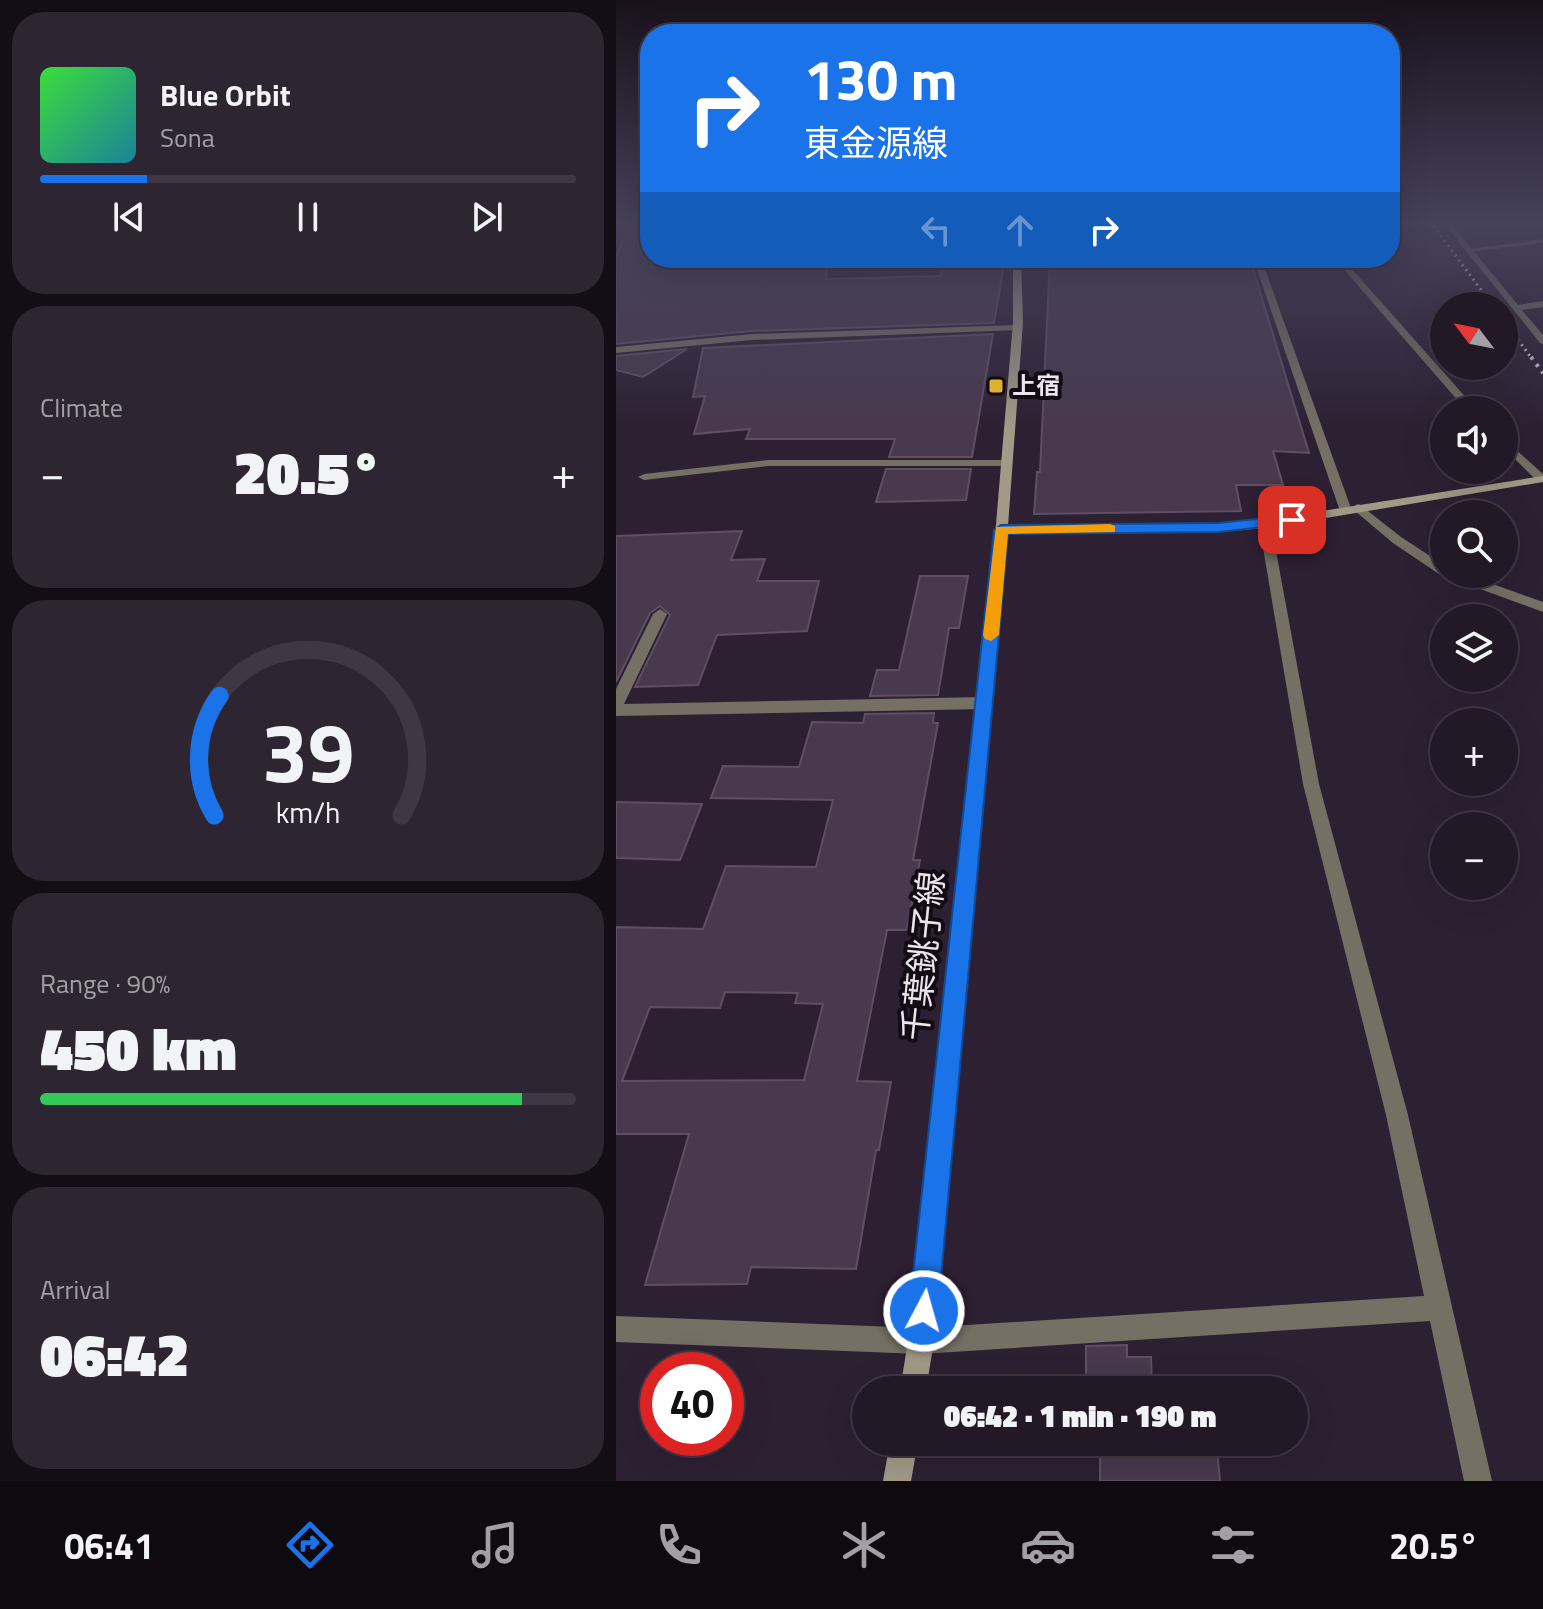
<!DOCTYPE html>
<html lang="en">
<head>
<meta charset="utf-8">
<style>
  :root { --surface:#221826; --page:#2e2532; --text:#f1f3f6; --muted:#a2a0a7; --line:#3f3743; --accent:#1a73e8 }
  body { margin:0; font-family:"Titillium Web","Noto Sans JP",sans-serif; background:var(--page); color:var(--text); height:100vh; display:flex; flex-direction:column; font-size:30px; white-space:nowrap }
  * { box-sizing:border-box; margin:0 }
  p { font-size:26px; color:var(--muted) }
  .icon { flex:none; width:44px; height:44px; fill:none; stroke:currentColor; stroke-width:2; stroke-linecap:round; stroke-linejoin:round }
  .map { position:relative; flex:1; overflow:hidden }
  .panel { display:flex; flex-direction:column; gap:12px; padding:12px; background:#130d15; width:616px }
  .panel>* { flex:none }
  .top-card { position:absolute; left:24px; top:24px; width:760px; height:244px; border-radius:32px; box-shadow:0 8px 32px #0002,0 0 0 2px var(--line); background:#1a73e8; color:#fff; overflow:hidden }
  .needle { width:52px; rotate:302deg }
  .buttons { position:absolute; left:814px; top:292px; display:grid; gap:16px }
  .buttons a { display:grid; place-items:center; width:88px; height:88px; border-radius:50%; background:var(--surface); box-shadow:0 8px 32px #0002,0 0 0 2px var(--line); font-size:40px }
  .speed { position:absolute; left:24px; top:1352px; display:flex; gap:16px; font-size:40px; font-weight:700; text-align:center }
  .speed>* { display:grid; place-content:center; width:104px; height:104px; border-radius:50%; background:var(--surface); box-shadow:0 8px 32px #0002,0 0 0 2px var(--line); line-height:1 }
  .speed .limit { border:12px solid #d22; background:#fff; color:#111 }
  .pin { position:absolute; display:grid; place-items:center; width:68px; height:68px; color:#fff; margin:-34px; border-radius:16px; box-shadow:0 4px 12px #0006 }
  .me { position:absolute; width:88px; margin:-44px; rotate:6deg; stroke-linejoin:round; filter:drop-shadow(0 0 6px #0008) }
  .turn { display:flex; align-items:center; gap:28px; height:168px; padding:0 32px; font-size:36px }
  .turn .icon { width:104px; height:104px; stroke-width:2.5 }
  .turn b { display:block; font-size:56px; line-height:68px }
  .lanes { display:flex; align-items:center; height:76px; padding:0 32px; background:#0003; justify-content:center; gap:40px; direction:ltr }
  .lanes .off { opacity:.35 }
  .big { font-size:60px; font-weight:800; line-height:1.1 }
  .panel .tile { flex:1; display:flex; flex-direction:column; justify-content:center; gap:12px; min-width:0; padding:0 28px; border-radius:32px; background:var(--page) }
  .panel .dial { align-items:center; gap:0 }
  .dial svg { height:208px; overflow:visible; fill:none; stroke:var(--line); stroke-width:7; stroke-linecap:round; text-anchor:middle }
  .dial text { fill:var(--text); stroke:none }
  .song { display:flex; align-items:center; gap:24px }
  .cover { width:96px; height:96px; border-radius:12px; background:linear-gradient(135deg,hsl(120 70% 55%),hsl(190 70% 35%)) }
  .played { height:8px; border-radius:4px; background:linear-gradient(90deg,var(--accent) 20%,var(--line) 20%) }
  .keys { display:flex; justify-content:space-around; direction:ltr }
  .heat { display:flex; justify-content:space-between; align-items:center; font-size:44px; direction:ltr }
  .charge { height:12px; border-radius:6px; background:linear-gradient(90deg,#34c759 90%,var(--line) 0) }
  .trip { position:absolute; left:236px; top:1376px; width:456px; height:80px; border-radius:40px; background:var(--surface); box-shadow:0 8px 32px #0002,0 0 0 2px var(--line); font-weight:800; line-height:80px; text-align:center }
  .tabs { display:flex; height:128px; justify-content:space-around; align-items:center; background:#0e0a0f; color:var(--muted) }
  .tabs .icon { width:56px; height:56px }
  .tabs .selected { color:var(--accent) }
  .tabs b { font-size:36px; color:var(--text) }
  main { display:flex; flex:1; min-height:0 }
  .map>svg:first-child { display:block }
  .building { fill:#48394e; stroke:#5f4e64; stroke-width:2; fill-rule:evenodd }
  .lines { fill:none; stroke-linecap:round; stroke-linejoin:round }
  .lane { fill:#757064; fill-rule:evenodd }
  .street { fill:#757064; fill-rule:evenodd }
  .secondary { fill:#a29a87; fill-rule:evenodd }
  .rail-far1 { stroke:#dad0de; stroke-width:3; stroke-dasharray:2 4; stroke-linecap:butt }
  .rail { stroke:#dad0de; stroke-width:4; stroke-dasharray:3 6; stroke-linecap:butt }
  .route { fill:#1a73e8; stroke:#114b97; stroke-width:2 }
  .slow { fill:#f59e0b }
  .poi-dot { fill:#dfb033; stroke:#130c15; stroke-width:3 }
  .labels { text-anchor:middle; stroke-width:8; stroke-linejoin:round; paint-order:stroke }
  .far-poi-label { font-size:24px; font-weight:bold; fill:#eee4f1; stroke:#130c15; text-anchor:start }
  .near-street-label { font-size:34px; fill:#eee4f1; stroke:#130c15 }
</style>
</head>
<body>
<main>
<section class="panel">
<div class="tile">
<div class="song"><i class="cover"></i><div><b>Blue Orbit</b><p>Sona</p></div></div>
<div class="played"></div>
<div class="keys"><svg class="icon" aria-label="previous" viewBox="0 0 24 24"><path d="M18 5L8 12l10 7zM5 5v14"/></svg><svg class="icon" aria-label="pause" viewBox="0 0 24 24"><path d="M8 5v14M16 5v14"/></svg><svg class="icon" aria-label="next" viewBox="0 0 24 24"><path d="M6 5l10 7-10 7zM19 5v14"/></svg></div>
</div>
<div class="tile"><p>Climate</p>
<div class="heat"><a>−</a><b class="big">20.5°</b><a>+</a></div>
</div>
<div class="tile dial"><svg viewBox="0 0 100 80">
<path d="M14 69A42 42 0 1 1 86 69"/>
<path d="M14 69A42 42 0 0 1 16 23" stroke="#1a73e8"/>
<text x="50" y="56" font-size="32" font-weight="700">39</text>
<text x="50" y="72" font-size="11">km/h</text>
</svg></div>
<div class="tile"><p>Range · 90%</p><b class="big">450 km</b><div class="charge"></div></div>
<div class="tile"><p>Arrival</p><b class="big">06:42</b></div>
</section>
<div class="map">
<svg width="927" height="1481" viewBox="0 0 927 1481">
  <rect width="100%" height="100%" fill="#2e2033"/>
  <g class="building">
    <path d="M15 221H34V258H155L151 266 212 263 210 279 325 276 326 267 388 265 378 323 136 331 0 344V256Z"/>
    <path d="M434 258H603L604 261 635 262 693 453 657 451 667 485H620L625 511 418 514 421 472H424Z"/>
    <path d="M377 334 356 457H273L279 439H130L134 429 78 434 89 396 77 397 87 348Z"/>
    <path d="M71 349 27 377 0 370V356Z"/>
    <path d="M270 469H355L350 500 260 502Z"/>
    <path d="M126 531 115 560 149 559 141 581H203L191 631 101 635 82 685 19 687 54 615 44 606 34 613 0 682V536Z"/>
    <path d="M304 576H352L343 628H333L322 695 254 696 261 670H283Z"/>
    <path d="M318 713 317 723H322L297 860H304L291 930H271L241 1081 275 1082 263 1150H260L240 1269 135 1267 131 1284 29 1285 73 1134H0V927L87 929 110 866 200 867 217 800 95 798 107 766 183 767 196 722 247 723 249 714ZM109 992 182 993 179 1003 207 1004 188 1080 6 1081 34 1007 104 1008Z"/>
    <path d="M0 802 86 804 64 860 0 858Z"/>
    <path d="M511 1345V1357H535L536 1390H470V1346Z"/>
    <path d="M601 1448 604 1481H484V1452Z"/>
  </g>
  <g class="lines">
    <g class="lane">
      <path d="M927 239V243L853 252 849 250Z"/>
      <path d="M293 258H365L361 260H297Z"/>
      <path d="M637 258H645L736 511 734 514H726L724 511Z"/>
      <path d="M152 460H391L397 463 391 466H152L28 480 22 477 28 474Z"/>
      <path d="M743 504 785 537 828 565V574H849L927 602V612L823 574 777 543 739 511V505Z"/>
      <path d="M44 609 51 614 8 704 369 697 377 703 369 709 0 716V689L37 614Z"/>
      <path d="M0 1316 305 1328 314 1332 318 1341 314 1350 305 1354 0 1342Z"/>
    </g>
    <g class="street">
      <path d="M826 221H833L902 305 927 301V307L906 310 927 335V344L924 343Z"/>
      <path d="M718 258H726L861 410H850Z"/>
      <path d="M401 325 404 326V330L136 340 0 353V347L136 334Z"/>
      <path d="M888 439 927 474V482L921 481 888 448Z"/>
      <path d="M649 520 655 524 703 784 792 1115 876 1481H848L814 1321 305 1354 296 1350 292 1341 296 1332 305 1328 808 1296 770 1115 687 784 643 524Z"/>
    </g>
    <g class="secondary">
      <path d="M397 258H405L407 322 392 526 603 524 649 520 927 476V482L649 528 603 532 391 534 318 1341 310 1390H284L292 1341 380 524 397 322Z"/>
      <path d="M274 1442H302L295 1481H267Z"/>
    </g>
    <g class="rail-far1">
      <path d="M814 221 877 306"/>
      <path d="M888 320 916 359"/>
    </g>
    <path class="rail" d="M915 357 927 373"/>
  </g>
  <linearGradient id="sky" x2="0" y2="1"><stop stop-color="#19121c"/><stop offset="0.52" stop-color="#46425b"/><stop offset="1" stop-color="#46425b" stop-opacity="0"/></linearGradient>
  <rect width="927" height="428" fill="url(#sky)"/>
  <path class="route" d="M676 515 681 517V523L603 532 392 534 322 1311 318 1321 308 1325 297 1321 293 1311 378 530 385 525 603 523Z"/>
  <path class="slow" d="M494 524 499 526V532L392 534 383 635 375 641 369 639 367 635 380 527Z"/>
  <rect class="poi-dot" x="372" y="378" width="16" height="16" rx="4"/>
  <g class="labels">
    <g class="far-poi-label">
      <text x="396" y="394">上宿</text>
    </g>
    <g class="near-street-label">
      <text transform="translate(307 956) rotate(-84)" y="12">千葉銚子線</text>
    </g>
  </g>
</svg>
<div class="buttons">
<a><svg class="needle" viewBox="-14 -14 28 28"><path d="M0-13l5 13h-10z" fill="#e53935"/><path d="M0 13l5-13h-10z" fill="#a2a0a7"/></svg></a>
<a><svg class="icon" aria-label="sound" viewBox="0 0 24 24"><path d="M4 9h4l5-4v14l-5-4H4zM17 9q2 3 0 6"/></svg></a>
<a><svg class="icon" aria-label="search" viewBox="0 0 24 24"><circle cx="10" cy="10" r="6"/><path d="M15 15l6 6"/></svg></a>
<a><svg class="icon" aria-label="layers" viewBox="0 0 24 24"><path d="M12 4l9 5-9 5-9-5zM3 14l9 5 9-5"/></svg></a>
<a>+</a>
<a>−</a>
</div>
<div class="speed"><div class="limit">40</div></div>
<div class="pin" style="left:676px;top:520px;background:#d93025"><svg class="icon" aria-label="arrive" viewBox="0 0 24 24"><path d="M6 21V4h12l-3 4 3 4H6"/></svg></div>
<svg class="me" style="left:308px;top:1311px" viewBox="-20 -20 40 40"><circle r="17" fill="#1a73e8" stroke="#fff" stroke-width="3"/><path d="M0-11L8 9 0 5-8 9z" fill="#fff"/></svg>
<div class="trip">06:42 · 1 min · 190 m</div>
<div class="top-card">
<div class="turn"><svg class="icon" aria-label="right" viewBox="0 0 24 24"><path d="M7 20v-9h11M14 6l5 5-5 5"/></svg><div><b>130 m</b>東金源線</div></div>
<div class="lanes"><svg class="icon off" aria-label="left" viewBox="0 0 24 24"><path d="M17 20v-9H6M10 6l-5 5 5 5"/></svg><svg class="icon off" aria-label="ahead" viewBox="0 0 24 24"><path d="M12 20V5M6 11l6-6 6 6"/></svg><svg class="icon" aria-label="right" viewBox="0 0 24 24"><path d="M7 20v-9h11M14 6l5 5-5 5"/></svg></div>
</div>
</div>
</main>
<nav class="tabs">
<b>06:41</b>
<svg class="icon selected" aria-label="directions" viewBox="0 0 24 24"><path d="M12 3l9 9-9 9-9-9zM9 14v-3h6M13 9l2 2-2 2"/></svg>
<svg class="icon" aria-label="music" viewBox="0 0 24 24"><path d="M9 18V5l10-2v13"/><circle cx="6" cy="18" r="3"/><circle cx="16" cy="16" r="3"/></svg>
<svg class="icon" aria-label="phone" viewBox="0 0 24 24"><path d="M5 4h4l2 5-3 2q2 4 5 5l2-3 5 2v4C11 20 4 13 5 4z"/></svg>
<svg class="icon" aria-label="climate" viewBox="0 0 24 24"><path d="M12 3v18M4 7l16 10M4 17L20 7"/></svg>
<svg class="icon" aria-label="car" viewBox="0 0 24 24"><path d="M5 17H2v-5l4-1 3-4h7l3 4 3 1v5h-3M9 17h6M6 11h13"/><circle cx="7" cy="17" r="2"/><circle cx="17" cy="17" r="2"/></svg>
<svg class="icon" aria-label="filters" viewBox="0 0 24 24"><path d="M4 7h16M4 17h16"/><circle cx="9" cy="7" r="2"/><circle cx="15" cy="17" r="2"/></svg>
<b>20.5°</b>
</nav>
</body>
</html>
